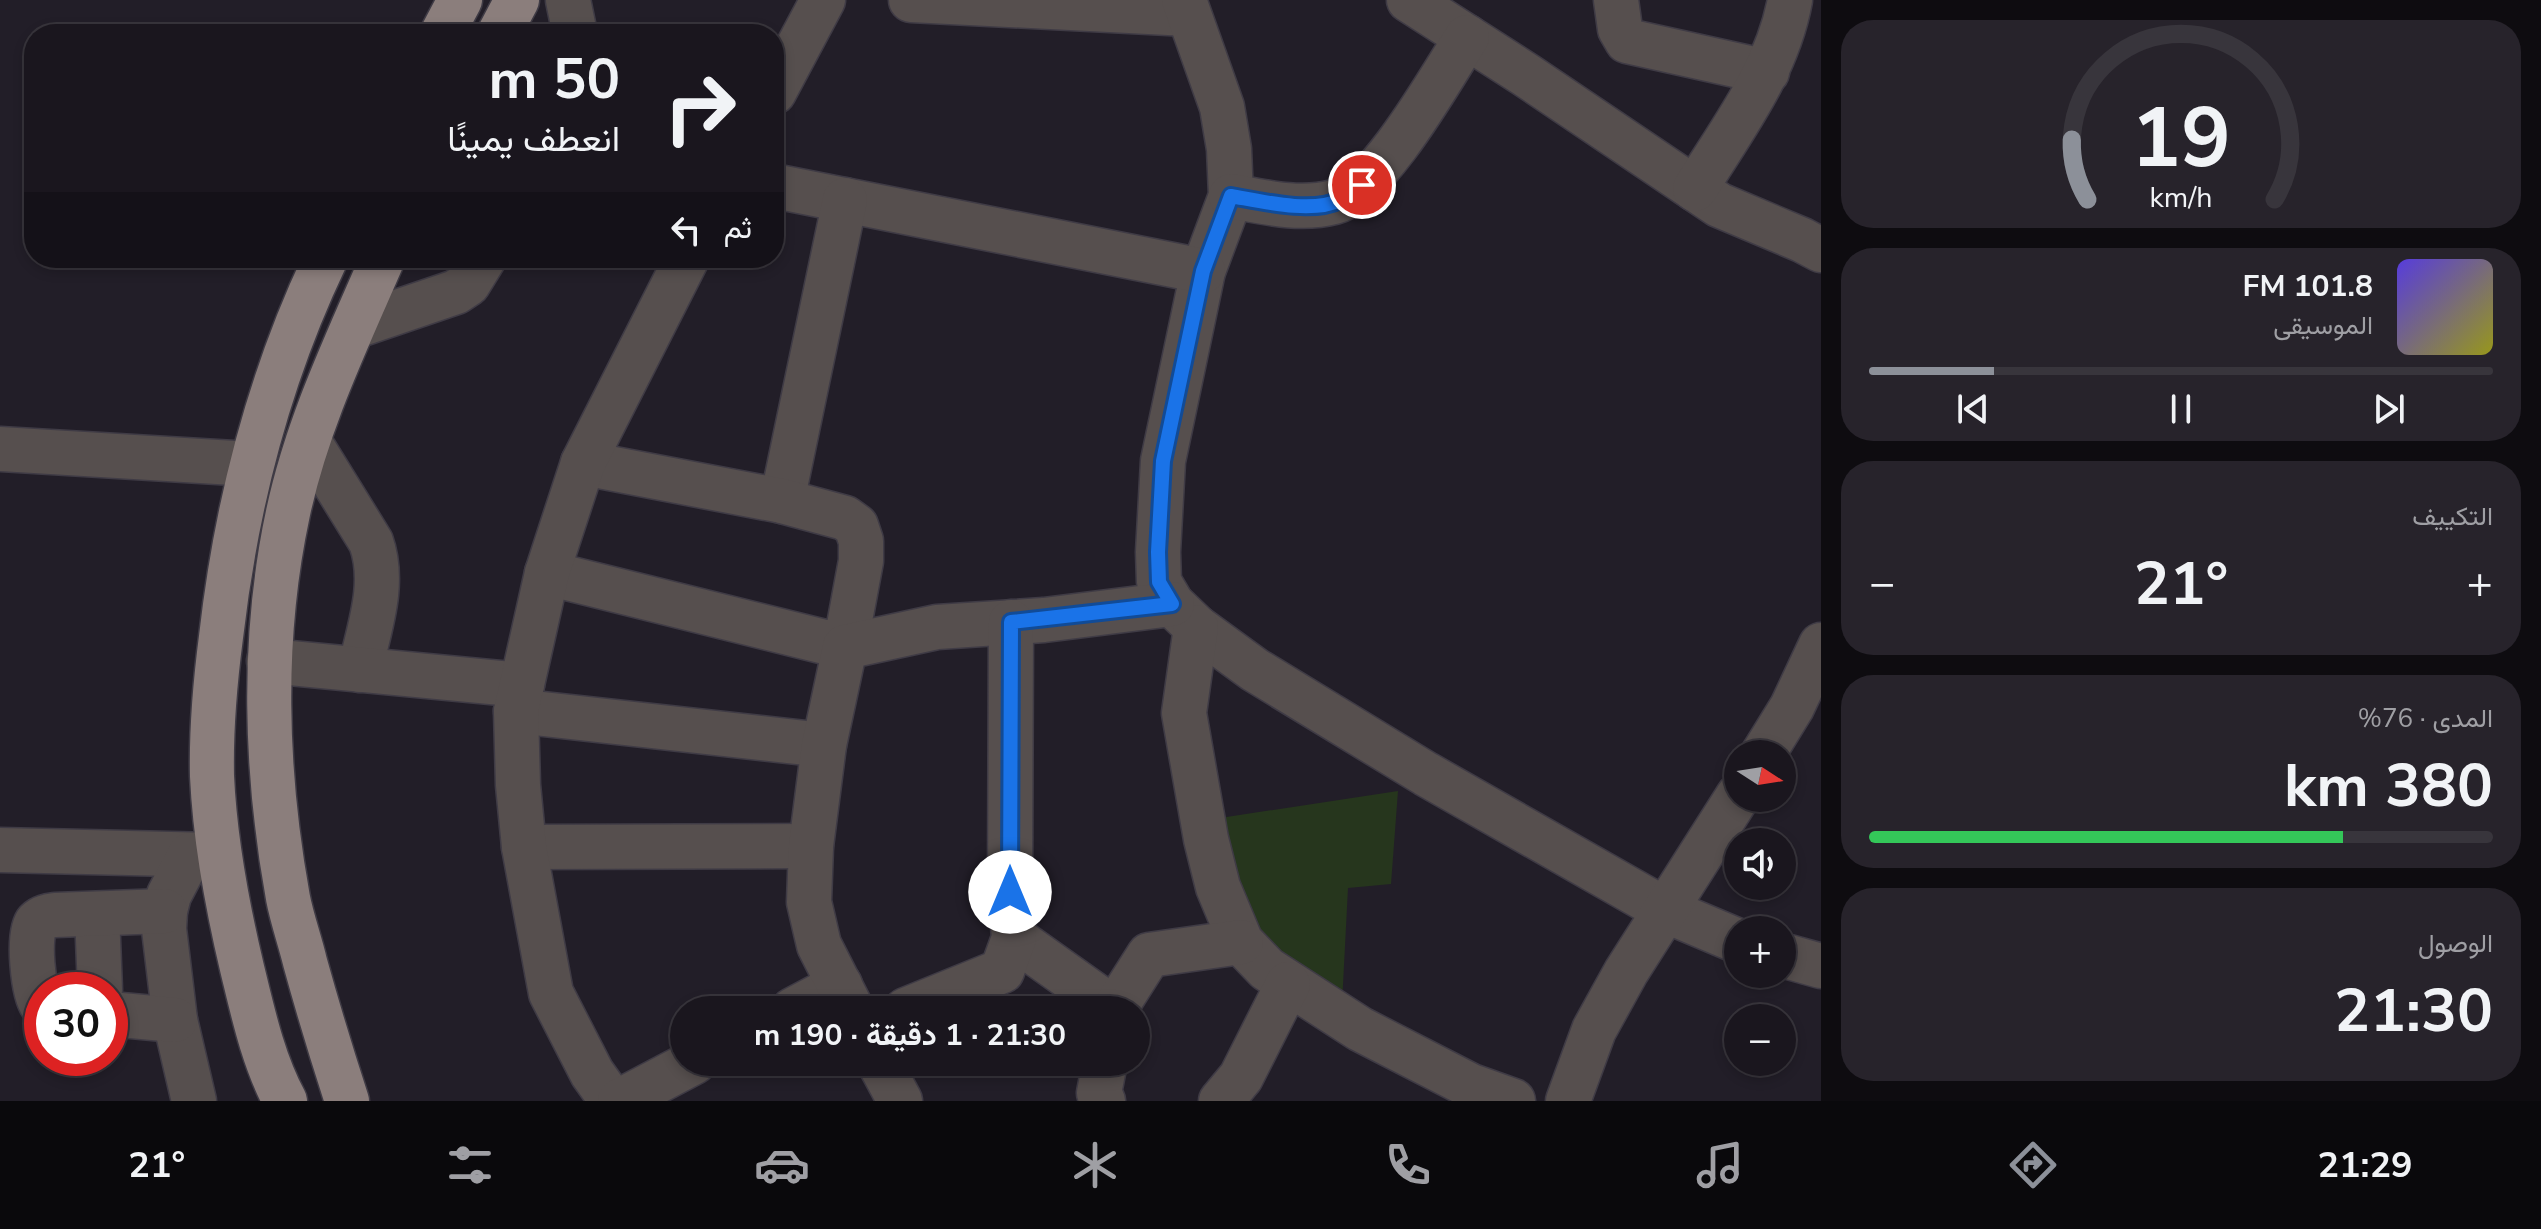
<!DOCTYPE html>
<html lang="ar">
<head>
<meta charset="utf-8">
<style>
  :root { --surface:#1a161e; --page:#27232b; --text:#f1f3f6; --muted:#9f9fa4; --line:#38353c; --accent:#8c9099 }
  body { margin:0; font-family:"Nunito Sans",Vazirmatn,sans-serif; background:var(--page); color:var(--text); direction:rtl; height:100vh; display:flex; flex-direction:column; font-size:30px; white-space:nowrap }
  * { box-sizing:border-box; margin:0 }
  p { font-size:26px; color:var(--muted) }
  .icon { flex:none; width:44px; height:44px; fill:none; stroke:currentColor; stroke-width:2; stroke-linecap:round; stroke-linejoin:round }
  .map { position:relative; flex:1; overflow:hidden; direction:ltr }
  .drawer { display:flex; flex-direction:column; gap:20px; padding:20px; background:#0e0c10; width:720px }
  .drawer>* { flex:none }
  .banner { position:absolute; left:24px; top:24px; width:760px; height:244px; border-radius:32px; box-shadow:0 4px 12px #0003,0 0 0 2px var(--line); direction:rtl; background:#1a161e; color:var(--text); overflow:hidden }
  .needle { width:52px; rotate:102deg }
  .tools { position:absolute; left:1724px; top:740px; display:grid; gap:16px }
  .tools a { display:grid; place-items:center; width:72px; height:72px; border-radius:50%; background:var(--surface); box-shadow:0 4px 12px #0003,0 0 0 2px var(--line); font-size:40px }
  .speed { position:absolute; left:24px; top:972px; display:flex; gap:16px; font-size:40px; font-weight:700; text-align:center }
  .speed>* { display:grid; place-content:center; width:104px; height:104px; border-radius:50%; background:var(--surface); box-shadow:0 4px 12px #0003,0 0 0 2px var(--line); line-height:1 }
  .speed .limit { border:12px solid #d22; background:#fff; color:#111 }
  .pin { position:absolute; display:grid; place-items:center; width:68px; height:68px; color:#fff; margin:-34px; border:4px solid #fff; border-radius:50%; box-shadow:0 2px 8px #0007 }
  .me { position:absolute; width:88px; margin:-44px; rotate:0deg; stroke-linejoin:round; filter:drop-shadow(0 0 6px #0008) }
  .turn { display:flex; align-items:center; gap:28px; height:168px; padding:0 32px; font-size:36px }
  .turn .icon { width:104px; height:104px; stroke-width:2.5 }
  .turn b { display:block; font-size:56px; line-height:68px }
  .then { display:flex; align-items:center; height:76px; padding:0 32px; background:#0003; gap:16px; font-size:30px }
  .big { font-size:60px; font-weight:700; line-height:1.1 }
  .drawer .tile { flex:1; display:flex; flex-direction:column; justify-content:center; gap:12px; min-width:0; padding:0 28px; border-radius:32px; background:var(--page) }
  .drawer .dial { align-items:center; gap:0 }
  .dial svg { height:208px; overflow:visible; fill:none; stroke:var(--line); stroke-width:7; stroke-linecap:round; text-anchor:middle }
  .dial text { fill:var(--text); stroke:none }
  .song { display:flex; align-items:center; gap:24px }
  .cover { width:96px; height:96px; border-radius:12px; background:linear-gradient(135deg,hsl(250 70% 55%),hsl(60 70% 35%)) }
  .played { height:8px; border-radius:4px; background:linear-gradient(90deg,var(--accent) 20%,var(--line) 20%) }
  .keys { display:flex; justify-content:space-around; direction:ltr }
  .heat { display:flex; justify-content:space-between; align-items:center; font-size:44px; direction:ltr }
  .charge { height:12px; border-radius:6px; background:linear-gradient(90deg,#34c759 76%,var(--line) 0) }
  .trip { position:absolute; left:670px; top:996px; width:480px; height:80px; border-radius:40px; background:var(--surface); box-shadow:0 4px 12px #0003,0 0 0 2px var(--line); font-weight:700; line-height:80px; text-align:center; direction:rtl }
  .tabs { display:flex; height:128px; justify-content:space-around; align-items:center; background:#0a090c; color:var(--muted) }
  .tabs .icon { width:56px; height:56px }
  .tabs .current { color:var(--accent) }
  .tabs b { font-size:36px; color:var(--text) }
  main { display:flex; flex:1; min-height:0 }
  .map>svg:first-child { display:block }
  .park { fill:#26361d }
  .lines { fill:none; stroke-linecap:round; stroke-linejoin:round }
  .minor-casing { stroke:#3f3b45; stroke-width:47 }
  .major-casing { stroke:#3f3b45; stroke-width:47 }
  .minor { stroke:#564f4e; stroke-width:44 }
  .major { stroke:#8b7e7c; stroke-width:44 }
  .route-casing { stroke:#114b97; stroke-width:20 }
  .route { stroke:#1a73e8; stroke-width:14 }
</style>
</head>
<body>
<main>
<section class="drawer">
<div class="tile dial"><svg viewBox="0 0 100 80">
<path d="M14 69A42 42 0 1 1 86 69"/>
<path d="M14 69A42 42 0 0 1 8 46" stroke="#8c9099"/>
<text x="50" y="56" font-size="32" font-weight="700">19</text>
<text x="50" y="72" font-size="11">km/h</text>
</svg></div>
<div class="tile">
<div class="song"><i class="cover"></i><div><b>101.8 FM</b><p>الموسيقى</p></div></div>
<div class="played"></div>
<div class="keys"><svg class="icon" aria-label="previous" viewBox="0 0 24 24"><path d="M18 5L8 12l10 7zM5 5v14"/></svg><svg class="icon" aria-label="pause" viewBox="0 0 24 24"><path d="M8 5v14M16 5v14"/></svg><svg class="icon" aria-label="next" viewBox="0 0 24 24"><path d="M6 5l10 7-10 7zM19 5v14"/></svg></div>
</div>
<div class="tile"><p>التكييف</p>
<div class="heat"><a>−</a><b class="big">21°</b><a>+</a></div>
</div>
<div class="tile"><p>المدى · 76%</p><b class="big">380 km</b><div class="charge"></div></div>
<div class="tile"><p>الوصول</p><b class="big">21:30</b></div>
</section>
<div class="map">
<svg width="1821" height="1101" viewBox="0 0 1821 1101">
  <rect width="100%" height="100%" fill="#221e28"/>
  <path class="park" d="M1398 791 1391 884 1348 888 1342 1004 1271 957 1247 920 1220 818Z"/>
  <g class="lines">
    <defs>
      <g id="minor">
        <path d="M568 0 575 34"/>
        <path d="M911 0 1188 14"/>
        <path d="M1184 0 1222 107 1229 149 1231 196 1203 271 1163 461 1158 552 1159 582 1172 604 1196 627 1255 670 1426 774 1667 911 1738 941"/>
        <path d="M1409 0 1526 75 1719 205 1802 240 1821 250"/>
        <path d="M1616 0 1620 29 1627 41 1767 72"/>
        <path d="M774 92 823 0"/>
        <path d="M774 186 1203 271"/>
        <path d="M1695 189C1732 129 1777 71 1790 0"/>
        <path d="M1231 196C1264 202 1300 211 1334 202 1378 191 1442 76 1467 37"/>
        <path d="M353 327 456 292 468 284 484 258"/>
        <path d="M308 440 371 542C386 584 369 628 360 670"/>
        <path d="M0 449 251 464"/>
        <path d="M782 501 845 200"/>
        <path d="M547 573 845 647 861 561V541L856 526 845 518 782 501 583 463"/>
        <path d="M1196 627 1184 713 1206 839 1218 887 1241 942 1267 969 1360 1029 1471 1086 1513 1101"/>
        <path d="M269 661 522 685"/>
        <path d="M516 711 824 745"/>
        <path d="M1763 754 1792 707 1821 645"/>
        <path d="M524 847 811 846"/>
        <path d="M0 850 214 855"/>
        <path d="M190 855 169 895 165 911 164 929 175 1020 194 1101"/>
        <path d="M97 914 100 990"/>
        <path d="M1014 938 1114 1009"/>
        <path d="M1782 955 1821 966"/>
        <path d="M42 1005C33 994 27 933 37 922 42 917 48 916 55 915L165 911"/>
        <path d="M793 1010 840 985"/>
        <path d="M852 1010 819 945 809 902 811 846 824 745 845 647 937 627 1044 620 1172 604"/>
        <path d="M906 1010 1002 971 1014 938 1010 892 1011 622"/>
        <path d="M1114 1010 1149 955 1241 942"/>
        <path d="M110 1014 175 1020"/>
        <path d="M879 1062 900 1101"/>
        <path d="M612 1101 592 1073 551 993 524 847 518 785 516 711 547 573 583 463 687 258"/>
        <path d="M620 1101 694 1062"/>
        <path d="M1103 1101 1099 1093 1105 1062"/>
        <path d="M1221 1101 1241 1077 1288 984"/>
        <path d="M1568 1101 1594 1030 1626 972 1738 796"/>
      </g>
      <g id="major">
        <path d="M442 34 460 0"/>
        <path d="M499 34 517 0"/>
        <path d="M285 1101C263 1060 253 1013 242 968 227 905 215 841 212 776 211 730 215 683 221 637 236 506 269 377 326 258"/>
        <path d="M347 1101C332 1055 318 1009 305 962 300 941 292 919 288 898 265 772 261 638 288 513 307 424 347 341 383 258"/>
      </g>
    </defs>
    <use href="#minor" class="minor-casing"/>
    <use href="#major" class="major-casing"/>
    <use href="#minor" class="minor"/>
    <use href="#major" class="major"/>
  </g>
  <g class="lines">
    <defs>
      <path id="route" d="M1010 892 1011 622 1172 604 1159 582 1158 552 1163 461 1203 271 1231 196C1260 201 1312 214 1340 200 1348 196 1355 190 1362 185"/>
    </defs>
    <use href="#route" class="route-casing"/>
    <use href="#route" class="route"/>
  </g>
</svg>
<div class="tools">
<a><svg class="needle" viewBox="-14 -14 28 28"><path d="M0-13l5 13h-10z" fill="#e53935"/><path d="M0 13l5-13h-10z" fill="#9f9fa4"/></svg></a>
<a><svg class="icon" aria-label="sound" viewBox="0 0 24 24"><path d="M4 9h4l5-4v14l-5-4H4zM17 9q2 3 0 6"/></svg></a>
<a>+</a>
<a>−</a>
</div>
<div class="speed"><div class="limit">30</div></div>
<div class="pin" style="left:1362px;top:185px;background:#d93025"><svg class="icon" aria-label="arrive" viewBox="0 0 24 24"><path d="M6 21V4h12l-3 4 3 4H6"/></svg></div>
<svg class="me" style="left:1010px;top:892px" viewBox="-20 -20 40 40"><circle r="19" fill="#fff"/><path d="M0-13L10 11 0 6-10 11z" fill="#1a73e8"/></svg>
<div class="trip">21:30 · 1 دقيقة · 190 m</div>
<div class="banner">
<div class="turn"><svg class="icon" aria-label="right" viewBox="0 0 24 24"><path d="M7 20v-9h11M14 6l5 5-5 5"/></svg><div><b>50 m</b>انعطف يمينًا</div></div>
<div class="then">ثم<svg class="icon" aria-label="left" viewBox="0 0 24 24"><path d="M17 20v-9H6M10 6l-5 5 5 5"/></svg></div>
</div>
</div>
</main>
<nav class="tabs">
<b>21:29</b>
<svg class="icon current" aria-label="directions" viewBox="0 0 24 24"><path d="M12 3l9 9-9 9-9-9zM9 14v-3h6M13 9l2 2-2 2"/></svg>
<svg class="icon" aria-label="music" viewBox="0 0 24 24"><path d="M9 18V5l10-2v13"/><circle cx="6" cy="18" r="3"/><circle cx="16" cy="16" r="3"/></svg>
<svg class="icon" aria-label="phone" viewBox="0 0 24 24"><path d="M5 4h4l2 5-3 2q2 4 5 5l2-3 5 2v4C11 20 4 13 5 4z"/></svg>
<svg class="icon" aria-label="climate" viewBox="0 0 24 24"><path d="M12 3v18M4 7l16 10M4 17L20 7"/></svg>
<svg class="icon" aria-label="car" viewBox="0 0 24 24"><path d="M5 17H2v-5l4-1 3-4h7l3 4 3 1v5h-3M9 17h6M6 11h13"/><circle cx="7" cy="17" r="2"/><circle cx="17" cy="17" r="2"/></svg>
<svg class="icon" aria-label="filters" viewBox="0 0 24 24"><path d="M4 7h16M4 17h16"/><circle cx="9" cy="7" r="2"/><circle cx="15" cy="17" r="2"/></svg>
<b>21°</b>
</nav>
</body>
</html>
